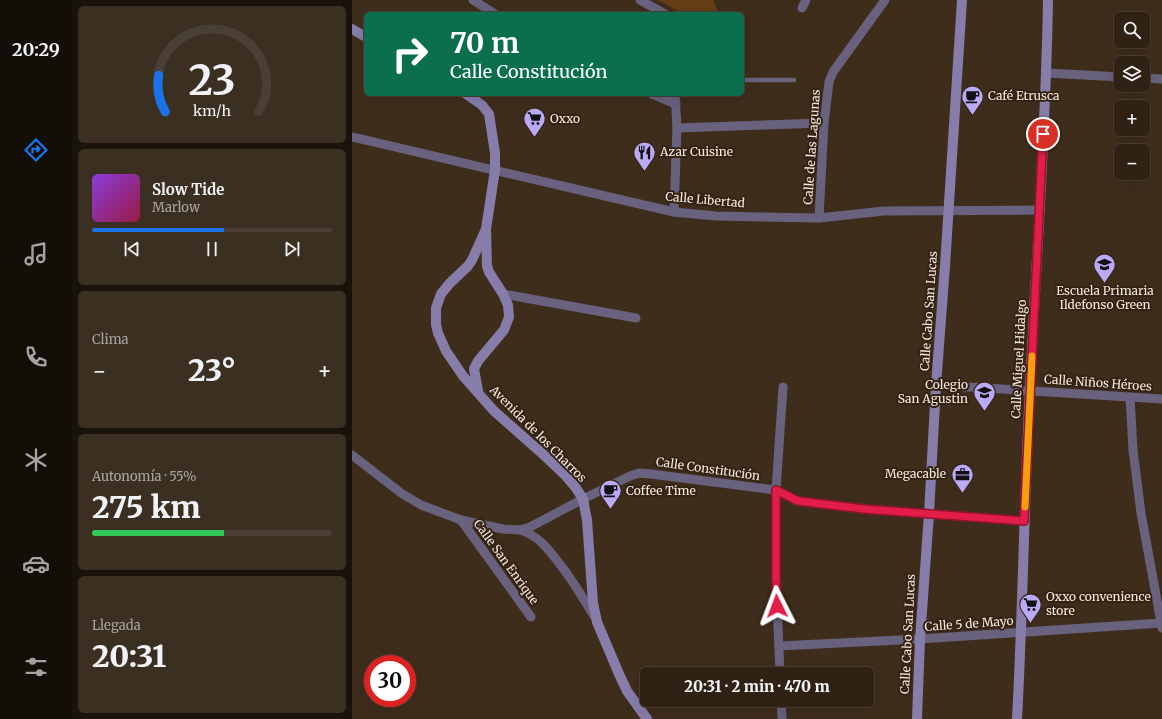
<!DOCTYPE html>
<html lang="es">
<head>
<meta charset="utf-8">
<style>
  :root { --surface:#2f2215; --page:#3b2f22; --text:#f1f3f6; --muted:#a7a4a0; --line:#4a3f34; --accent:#1a73e8 }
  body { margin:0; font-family:Merriweather,serif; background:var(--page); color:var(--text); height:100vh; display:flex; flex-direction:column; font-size:15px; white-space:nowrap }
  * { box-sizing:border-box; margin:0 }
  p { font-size:13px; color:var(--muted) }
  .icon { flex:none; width:22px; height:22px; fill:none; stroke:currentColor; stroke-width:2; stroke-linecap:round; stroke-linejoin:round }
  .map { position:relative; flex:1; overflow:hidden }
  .drawer { display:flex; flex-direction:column; gap:6px; padding:6px; background:#1a130c; width:280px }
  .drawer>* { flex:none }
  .guide { position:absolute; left:12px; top:12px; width:380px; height:84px; border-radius:6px; box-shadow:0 4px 16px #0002,0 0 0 1px var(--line); background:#0b6e4f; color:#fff; overflow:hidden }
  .fabs { position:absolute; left:762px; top:12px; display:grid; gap:8px }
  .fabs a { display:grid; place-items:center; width:36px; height:36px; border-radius:6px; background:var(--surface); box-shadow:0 4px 16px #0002,0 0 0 1px var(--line); font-size:20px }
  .speed { position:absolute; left:12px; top:655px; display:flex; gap:8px; font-size:20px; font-weight:700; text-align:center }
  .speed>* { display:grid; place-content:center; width:52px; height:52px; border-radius:50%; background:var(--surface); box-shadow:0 4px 16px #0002,0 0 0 1px var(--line); line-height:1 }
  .speed .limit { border:6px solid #d22; background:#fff; color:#111 }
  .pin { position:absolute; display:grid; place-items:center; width:34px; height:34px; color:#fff; margin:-17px; border:2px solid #fff; border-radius:50%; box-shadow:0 1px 4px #0007 }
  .me { position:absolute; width:44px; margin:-22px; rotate:357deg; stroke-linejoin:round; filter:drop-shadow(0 0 3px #0008) }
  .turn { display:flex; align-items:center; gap:14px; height:84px; padding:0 20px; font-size:18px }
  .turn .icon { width:52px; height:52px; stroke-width:2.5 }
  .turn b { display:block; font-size:28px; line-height:34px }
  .big { font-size:30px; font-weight:800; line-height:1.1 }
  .drawer .card { flex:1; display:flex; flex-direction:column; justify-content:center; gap:6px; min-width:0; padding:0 14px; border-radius:6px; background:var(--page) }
  .drawer .dial { align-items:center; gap:0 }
  .dial svg { height:104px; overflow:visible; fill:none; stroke:var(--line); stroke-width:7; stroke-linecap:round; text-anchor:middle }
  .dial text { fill:var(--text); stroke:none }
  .song { display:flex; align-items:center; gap:12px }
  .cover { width:48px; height:48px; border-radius:6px; background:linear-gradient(135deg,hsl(270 70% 55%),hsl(340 70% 35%)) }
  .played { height:4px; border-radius:2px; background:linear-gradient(90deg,var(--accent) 55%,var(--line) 55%) }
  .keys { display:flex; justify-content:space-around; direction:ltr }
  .heat { display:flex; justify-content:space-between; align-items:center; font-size:22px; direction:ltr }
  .charge { height:6px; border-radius:3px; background:linear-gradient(90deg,#34c759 55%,var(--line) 0) }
  .trip { position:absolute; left:288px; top:667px; width:234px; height:40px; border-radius:6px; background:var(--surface); box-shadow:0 4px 16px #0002,0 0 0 1px var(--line); font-weight:800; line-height:40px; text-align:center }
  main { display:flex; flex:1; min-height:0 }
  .tab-bar { display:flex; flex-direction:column; width:72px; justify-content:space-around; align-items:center; background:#130e08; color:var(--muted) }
  .tab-bar .icon { width:28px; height:28px }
  .tab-bar .current { color:var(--accent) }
  .tab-bar b { font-size:18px; color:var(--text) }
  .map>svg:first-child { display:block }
  .green { fill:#643e15 }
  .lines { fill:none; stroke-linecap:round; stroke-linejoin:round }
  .lane { stroke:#68627f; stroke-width:4.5 }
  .street { stroke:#68627f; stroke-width:9 }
  .secondary { stroke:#867dab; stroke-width:10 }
  .route-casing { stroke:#92132f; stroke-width:10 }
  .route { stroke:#e11d48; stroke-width:7 }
  .slow { stroke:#f59e0b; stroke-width:7 }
  .labels { text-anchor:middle; stroke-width:4; stroke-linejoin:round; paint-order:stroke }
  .poi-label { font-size:12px; fill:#f6eae0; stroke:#342313; text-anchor:start }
  .street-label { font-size:12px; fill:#f6eae0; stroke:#342313 }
</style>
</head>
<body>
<main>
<nav class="tab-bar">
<b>20:29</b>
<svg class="icon current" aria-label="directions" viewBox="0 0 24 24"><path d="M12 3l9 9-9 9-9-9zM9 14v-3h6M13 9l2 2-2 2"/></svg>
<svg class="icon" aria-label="music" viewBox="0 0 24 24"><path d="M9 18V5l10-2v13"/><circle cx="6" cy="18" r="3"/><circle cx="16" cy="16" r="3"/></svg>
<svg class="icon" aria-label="phone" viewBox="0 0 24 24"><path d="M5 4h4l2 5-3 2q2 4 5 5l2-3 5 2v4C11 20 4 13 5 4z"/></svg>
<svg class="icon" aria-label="climate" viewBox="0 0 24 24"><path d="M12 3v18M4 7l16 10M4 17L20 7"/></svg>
<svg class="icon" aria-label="car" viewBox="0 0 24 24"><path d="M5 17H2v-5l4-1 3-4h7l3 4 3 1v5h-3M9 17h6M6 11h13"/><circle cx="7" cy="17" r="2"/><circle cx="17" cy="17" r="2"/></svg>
<svg class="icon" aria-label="filters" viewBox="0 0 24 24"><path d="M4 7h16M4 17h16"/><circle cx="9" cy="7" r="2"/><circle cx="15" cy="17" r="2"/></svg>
</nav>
<section class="drawer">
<div class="card dial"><svg viewBox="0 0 100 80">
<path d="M14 69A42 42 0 1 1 86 69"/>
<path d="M14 69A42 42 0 0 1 9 41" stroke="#1a73e8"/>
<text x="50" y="56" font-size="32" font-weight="700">23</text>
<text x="50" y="72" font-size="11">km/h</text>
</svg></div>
<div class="card">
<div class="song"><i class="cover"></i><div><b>Slow Tide</b><p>Marlow</p></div></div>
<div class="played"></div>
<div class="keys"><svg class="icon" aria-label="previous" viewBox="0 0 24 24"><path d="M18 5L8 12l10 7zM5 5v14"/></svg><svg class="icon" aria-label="pause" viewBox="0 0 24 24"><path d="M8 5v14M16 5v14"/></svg><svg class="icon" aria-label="next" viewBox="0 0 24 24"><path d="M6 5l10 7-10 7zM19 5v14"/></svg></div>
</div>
<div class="card"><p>Clima</p>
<div class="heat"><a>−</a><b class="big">23°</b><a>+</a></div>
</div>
<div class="card"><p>Autonomía · 55%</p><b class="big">275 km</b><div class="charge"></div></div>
<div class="card"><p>Llegada</p><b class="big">20:31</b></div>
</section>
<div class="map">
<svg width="810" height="719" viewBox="0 0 810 719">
  <rect width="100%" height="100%" fill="#3f2d1c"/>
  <path class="green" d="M306 0H361L367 14 329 13Z"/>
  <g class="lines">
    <path class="lane" d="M390 80H442"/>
    <g class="street">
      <path d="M121 0 143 14"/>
      <path d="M288 0 313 14"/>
      <path d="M450 8 454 0"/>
      <path d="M695 73 769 77"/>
      <path d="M791 78 810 79"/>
      <path d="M300 94 324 104"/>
      <path d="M325 128 472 123"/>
      <path d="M0 137 322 212 364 216 467 218 532 211 687 210"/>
      <path d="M322 212 325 128 323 94"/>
      <path d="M467 218 472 123 477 82 481 72 533 0"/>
      <path d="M151 294 284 318"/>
      <path d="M584 385 810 399"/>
      <path d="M778 397 781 450 789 513 810 628"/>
      <path d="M0 455 49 493 69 505 109 520 151 529 168 530 178 527 231 499 278 476 287 473 299 474 424 490 445 501 512 509 672 521"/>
      <path d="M109 520 179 617"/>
      <path d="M168 530C189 536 200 554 213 571 224 586 233 601 242 616"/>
      <path d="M427 646 568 639 809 623"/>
      <path d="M428 674 424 579V490L431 387"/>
      <path d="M429 700 430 719"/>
    </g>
    <g class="secondary">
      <path d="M0 29 14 37"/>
      <path d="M114 94 130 105 137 114 143 153V170L134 229 135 266 137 272 151 294 156 305 157 317 152 330 126 361 122 369 126 391"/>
      <path d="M134 229 120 260 116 266 98 283 89 294 84 308V325L86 333 94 351 111 376 142 411 193 456 213 475 224 488 231 499 235 520 241 603 245 622 267 674 275 691 295 719"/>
      <path d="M565 719 568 639 577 514 584 385 593 266 610 0"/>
      <path d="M665 719C671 609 672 500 678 390 684 260 694 130 696 0"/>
    </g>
  </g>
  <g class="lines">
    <defs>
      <path id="route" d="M425 606 424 579V490L446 501 512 509 672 521 691 134"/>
    </defs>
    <use href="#route" class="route-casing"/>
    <use href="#route" class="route"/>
    <path class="slow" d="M673 507 680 356"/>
  </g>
  <defs>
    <symbol id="cafe-pin" viewBox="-11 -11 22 30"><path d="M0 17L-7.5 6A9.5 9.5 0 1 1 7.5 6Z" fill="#baaaf6" stroke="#342313"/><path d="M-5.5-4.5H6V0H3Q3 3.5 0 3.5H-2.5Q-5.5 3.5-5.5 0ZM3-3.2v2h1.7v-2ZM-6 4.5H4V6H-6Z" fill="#111"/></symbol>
    <symbol id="supermarket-pin" viewBox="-11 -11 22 30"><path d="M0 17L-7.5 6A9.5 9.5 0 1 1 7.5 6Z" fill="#baaaf6" stroke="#342313"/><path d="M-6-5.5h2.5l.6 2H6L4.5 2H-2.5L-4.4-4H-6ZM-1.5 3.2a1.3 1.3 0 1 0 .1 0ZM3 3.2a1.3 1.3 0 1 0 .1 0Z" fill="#111"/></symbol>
    <symbol id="restaurant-pin" viewBox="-11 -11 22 30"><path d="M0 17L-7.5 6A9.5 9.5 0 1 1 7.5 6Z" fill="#baaaf6" stroke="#342313"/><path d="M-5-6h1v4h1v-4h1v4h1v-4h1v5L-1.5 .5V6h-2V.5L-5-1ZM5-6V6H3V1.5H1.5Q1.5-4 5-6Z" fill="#111"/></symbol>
    <symbol id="school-pin" viewBox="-11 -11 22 30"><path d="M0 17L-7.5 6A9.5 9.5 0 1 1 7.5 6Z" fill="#baaaf6" stroke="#342313"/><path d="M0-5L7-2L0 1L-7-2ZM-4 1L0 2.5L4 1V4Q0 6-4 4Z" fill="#111"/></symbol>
    <symbol id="office-pin" viewBox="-11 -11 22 30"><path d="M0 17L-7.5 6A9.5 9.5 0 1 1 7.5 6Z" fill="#baaaf6" stroke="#342313"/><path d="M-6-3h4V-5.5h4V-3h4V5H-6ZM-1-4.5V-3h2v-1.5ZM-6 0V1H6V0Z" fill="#111"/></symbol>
  </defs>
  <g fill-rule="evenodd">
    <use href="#cafe-pin" x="608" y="84" width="25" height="34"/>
    <use href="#supermarket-pin" x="170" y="106" width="25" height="34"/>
    <use href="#restaurant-pin" x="280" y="140" width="25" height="34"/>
    <use href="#school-pin" x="740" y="252" width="25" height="34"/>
    <use href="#school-pin" x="620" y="380" width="25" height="34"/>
    <use href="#office-pin" x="598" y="462" width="25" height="34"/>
    <use href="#cafe-pin" x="246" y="478" width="25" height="34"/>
    <use href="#supermarket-pin" x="666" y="592" width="25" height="34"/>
  </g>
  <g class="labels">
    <g class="poi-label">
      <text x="636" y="100">Café Etrusca</text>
      <text x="198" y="123">Oxxo</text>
      <text x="308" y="156">Azar Cuisine</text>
      <text x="753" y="295" text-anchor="middle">Escuela Primaria<tspan x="753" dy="14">Ildefonso Green</tspan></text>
      <text x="616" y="389" text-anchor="end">Colegio<tspan x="616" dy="14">San Agustin</tspan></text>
      <text x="594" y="478" text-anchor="end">Megacable</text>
      <text x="274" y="495">Coffee Time</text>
      <text x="694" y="601">Oxxo convenience<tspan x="694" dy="14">store</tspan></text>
    </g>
    <g class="street-label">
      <text transform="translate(460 147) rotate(-86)" y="4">Calle de las Lagunas</text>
      <text transform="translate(353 200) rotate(5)" y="4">Calle Libertad</text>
      <text transform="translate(577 311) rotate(-86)" y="4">Calle Cabo San Lucas</text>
      <text transform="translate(667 359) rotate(-87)" y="4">Calle Miguel Hidalgo</text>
      <text transform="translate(746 383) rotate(4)" y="4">Calle Niños Héroes</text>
      <text transform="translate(186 434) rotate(45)" y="4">Avenida de los Charros</text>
      <text transform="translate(356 469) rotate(8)" y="4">Calle Constitución</text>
      <text transform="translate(154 562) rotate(54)" y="4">Calle San Enrique</text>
      <text transform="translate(617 624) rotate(-4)" y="4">Calle 5 de Mayo</text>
      <text transform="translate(556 634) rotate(-87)" y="4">Calle Cabo San Lucas</text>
    </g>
  </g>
</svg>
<div class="fabs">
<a><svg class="icon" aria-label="search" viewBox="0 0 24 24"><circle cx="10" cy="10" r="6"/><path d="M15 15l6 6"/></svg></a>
<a><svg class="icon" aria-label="layers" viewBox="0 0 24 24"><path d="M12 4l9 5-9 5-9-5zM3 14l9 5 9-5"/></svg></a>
<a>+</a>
<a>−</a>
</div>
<div class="speed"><div class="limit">30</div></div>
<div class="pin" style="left:691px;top:134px;background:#d93025"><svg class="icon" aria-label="arrive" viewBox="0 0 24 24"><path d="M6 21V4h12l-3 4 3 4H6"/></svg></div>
<svg class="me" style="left:425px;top:606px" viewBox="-20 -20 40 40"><path d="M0-17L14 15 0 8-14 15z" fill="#e11d48" stroke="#fff" stroke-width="4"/></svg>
<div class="trip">20:31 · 2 min · 470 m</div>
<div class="guide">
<div class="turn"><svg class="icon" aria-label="right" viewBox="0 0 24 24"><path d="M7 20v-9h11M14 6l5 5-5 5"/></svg><div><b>70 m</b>Calle Constitución</div></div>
</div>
</div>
</main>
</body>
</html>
